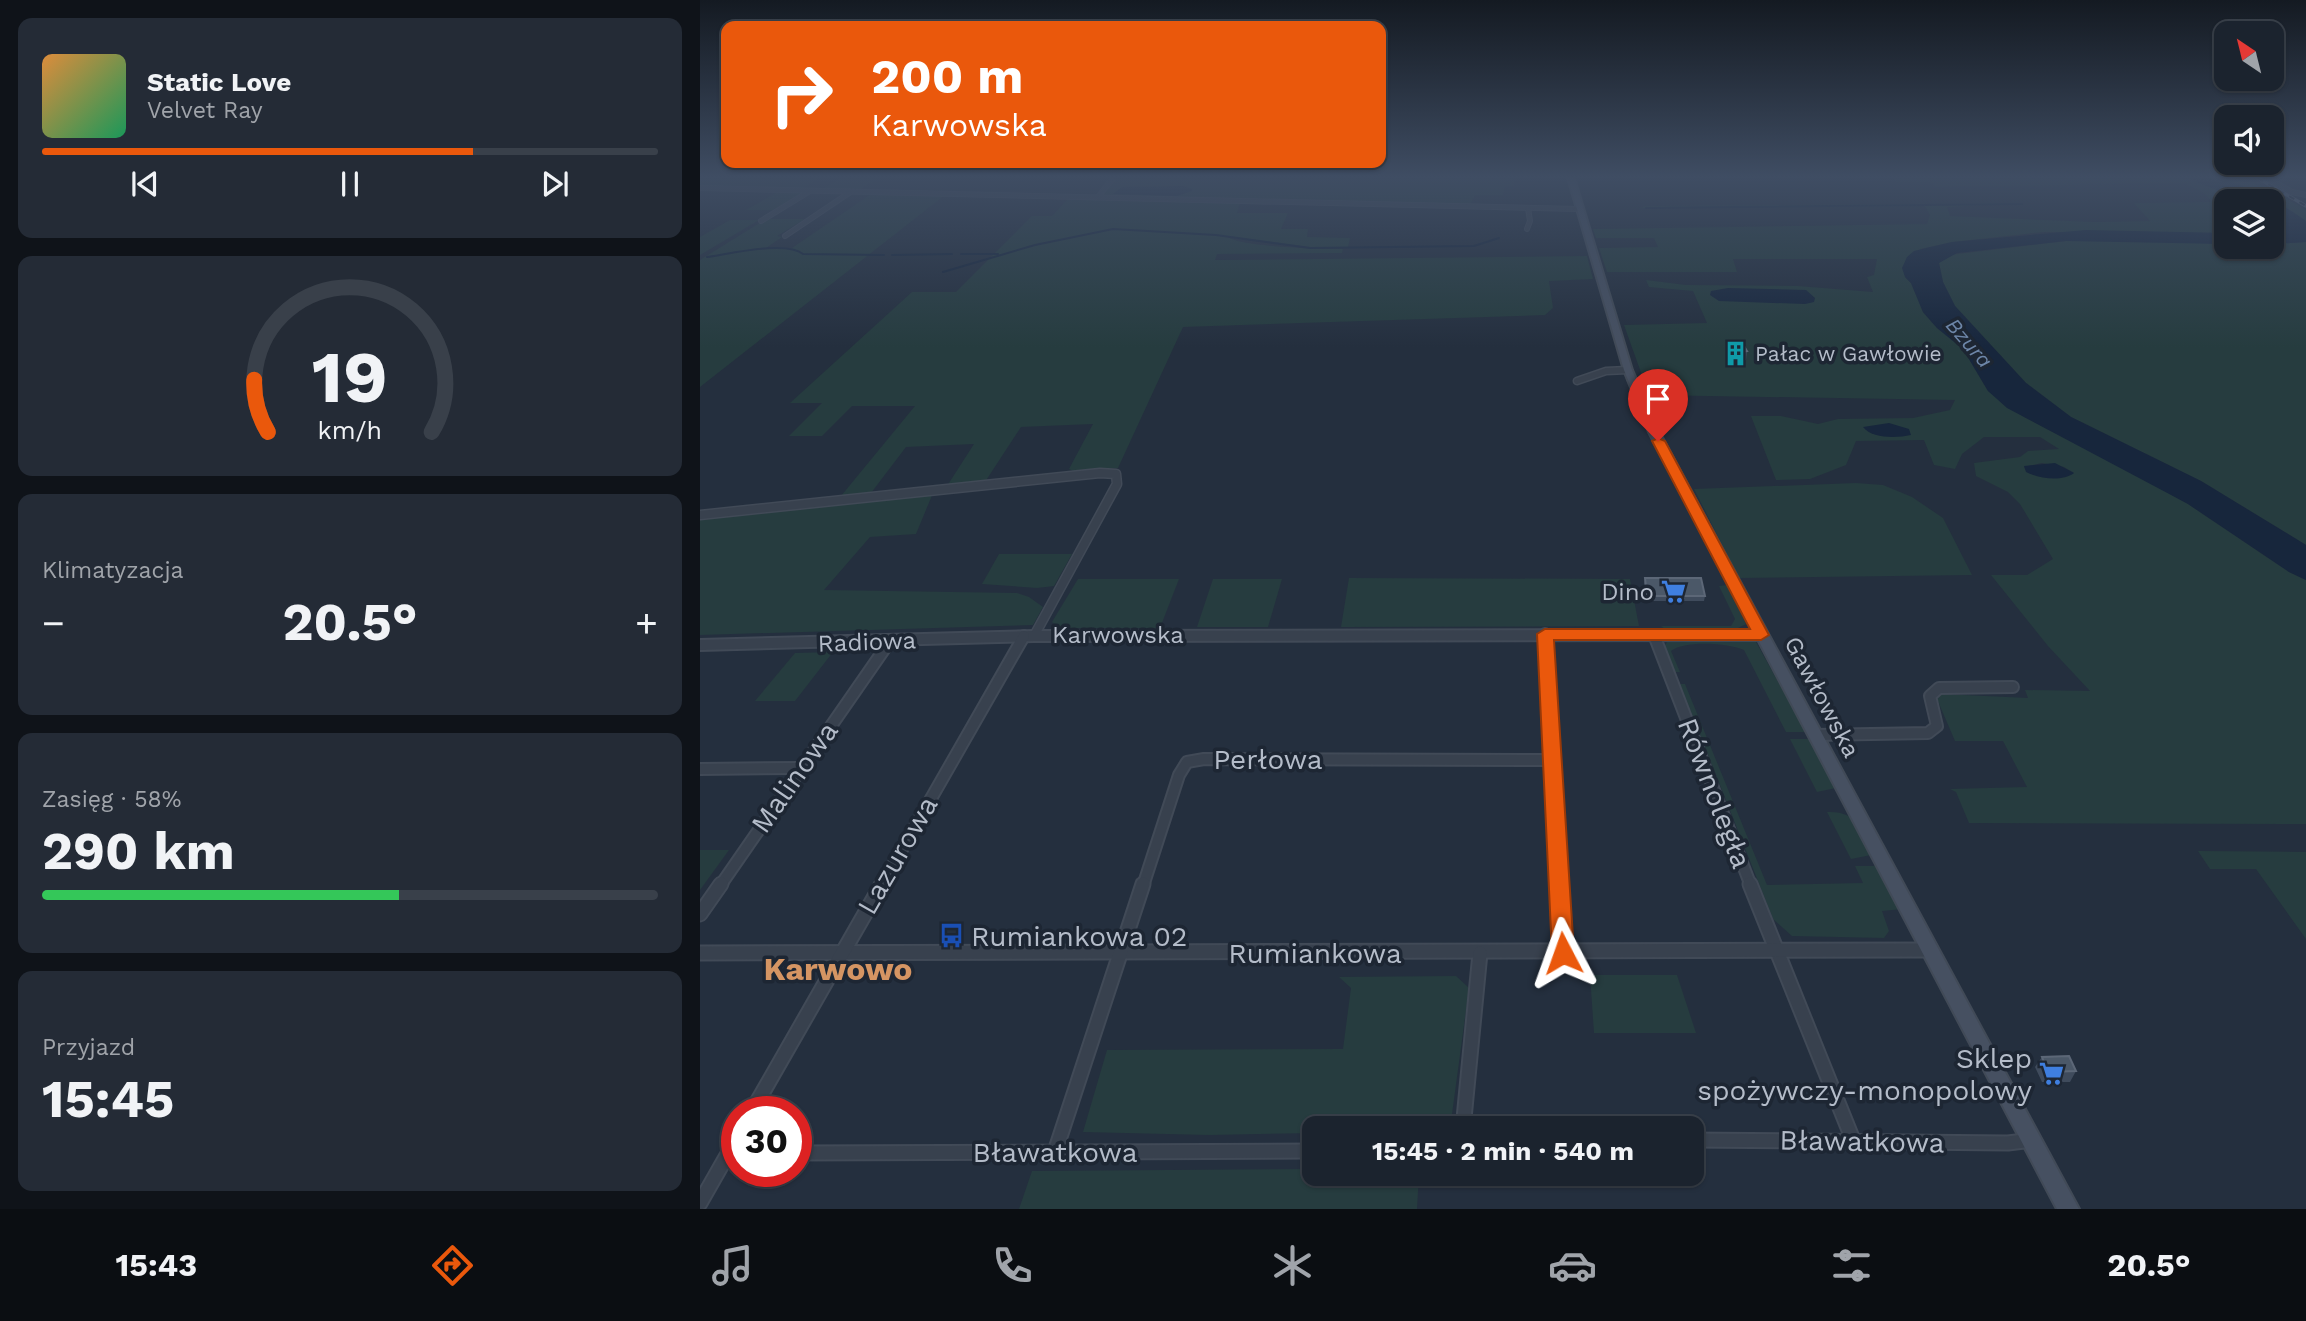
<!DOCTYPE html>
<html lang="pl">
<head>
<meta charset="utf-8">
<style>
  :root { --surface:#1b232e; --page:#242b36; --text:#f1f3f6; --muted:#a0a4aa; --line:#39404a; --accent:#ea580c }
  body { margin:0; font-family:"Work Sans",sans-serif; background:var(--page); color:var(--text); height:100vh; display:flex; flex-direction:column; font-size:26px; white-space:nowrap }
  * { box-sizing:border-box; margin:0 }
  p { font-size:23px; color:var(--muted) }
  .icon { flex:none; width:38px; height:38px; fill:none; stroke:currentColor; stroke-width:2; stroke-linecap:round; stroke-linejoin:round }
  .map { position:relative; flex:1; overflow:hidden }
  .panel { display:flex; flex-direction:column; gap:18px; padding:18px; background:#0f1319; width:700px }
  .panel>* { flex:none }
  .hud { position:absolute; left:21px; top:21px; width:665px; height:147px; border-radius:14px; box-shadow:0 2px 5px #0004,0 0 0 2px var(--line); background:#ea580c; color:#fff; overflow:hidden }
  .needle { width:46px; rotate:325deg }
  .tools { position:absolute; left:1514px; top:21px; display:grid; gap:14px }
  .tools a { display:grid; place-items:center; width:70px; height:70px; border-radius:14px; background:var(--surface); box-shadow:0 2px 5px #0004,0 0 0 2px var(--line); font-size:35px }
  .speed { position:absolute; left:21px; top:1096px; display:flex; gap:14px; font-size:35px; font-weight:700; text-align:center }
  .speed>* { display:grid; place-content:center; width:91px; height:91px; border-radius:50%; background:var(--surface); box-shadow:0 2px 5px #0004,0 0 0 2px var(--line); line-height:1 }
  .speed .limit { border:10px solid #d22; background:#fff; color:#111 }
  .pin { position:absolute; display:grid; place-items:center; width:60px; height:60px; color:#fff; margin:-72px -30px; border-radius:50% 50% 50% 0; rotate:-45deg; box-shadow:0 0 7px #0007 }
  .pin .icon { rotate:45deg }
  .me { position:absolute; width:77px; margin:-38px; rotate:356deg; stroke-linejoin:round; filter:drop-shadow(0 0 5px #0008) }
  .turn { display:flex; align-items:center; gap:24px; height:147px; padding:0 35px; font-size:32px }
  .turn .icon { width:91px; height:91px; stroke-width:2.5 }
  .turn b { display:block; font-size:49px; line-height:60px }
  .big { font-size:52px; font-weight:700; line-height:1.1 }
  .panel .widget { flex:1; display:flex; flex-direction:column; justify-content:center; gap:10px; min-width:0; padding:0 24px; border-radius:14px; background:var(--page) }
  .panel .dial { align-items:center; gap:0 }
  .dial svg { height:182px; overflow:visible; fill:none; stroke:var(--line); stroke-width:7; stroke-linecap:round; text-anchor:middle }
  .dial text { fill:var(--text); stroke:none }
  .song { display:flex; align-items:center; gap:21px }
  .cover { width:84px; height:84px; border-radius:10px; background:linear-gradient(135deg,hsl(30 70% 55%),hsl(150 70% 35%)) }
  .played { height:7px; border-radius:4px; background:linear-gradient(90deg,var(--accent) 70%,var(--line) 70%) }
  .keys { display:flex; justify-content:space-around; direction:ltr }
  .heat { display:flex; justify-content:space-between; align-items:center; font-size:38px; direction:ltr }
  .charge { height:10px; border-radius:5px; background:linear-gradient(90deg,#34c759 58%,var(--line) 0) }
  .trip { position:absolute; left:602px; top:1116px; width:402px; height:70px; border-radius:14px; background:var(--surface); box-shadow:0 2px 5px #0004,0 0 0 2px var(--line); font-weight:700; line-height:70px; text-align:center }
  .tabs { display:flex; height:112px; justify-content:space-around; align-items:center; background:#0b0e12; color:var(--muted) }
  .tabs .icon { width:49px; height:49px }
  .tabs .current { color:var(--accent) }
  .tabs b { font-size:32px; color:var(--text) }
  main { display:flex; flex:1; min-height:0 }
  .map>svg:first-child { display:block }
  .green { fill:#263c3f; fill-rule:evenodd }
  .water { fill:#17263c }
  .lines { fill:none; stroke-linecap:round; stroke-linejoin:round }
  .stream { stroke:#17263c; stroke-width:2 }
  .street-far4-casing { stroke:#414a57; stroke-width:6 }
  .street-far3-casing { stroke:#414a57; stroke-width:9 }
  .street-far2-casing { stroke:#414a57; stroke-width:11 }
  .street-far1-casing { stroke:#414a57; stroke-width:14 }
  .street-casing { stroke:#414a57; stroke-width:17 }
  .secondary-casing { stroke:#414a57; stroke-width:4 }
  .street-far4 { stroke:#38414e; stroke-width:4.5 }
  .street-far3 { stroke:#38414e; stroke-width:6 }
  .street-far2 { stroke:#38414e; stroke-width:8 }
  .street-far1 { stroke:#38414e; stroke-width:10 }
  .street { stroke:#38414e; stroke-width:13 }
  .secondary { fill:#465061; fill-rule:evenodd }
  .rail-casing { stroke:#5a6575; stroke-width:3.5 }
  .rail { stroke:#1d2633; stroke-width:2; stroke-dasharray:6; stroke-linecap:butt }
  .wall { fill:#3f4b5c }
  .building { fill:#4b5868; stroke:#5c6777; stroke-width:2 }
  .route { fill:#ea580c; stroke:#983908; stroke-width:2 }
  .labels { text-anchor:middle; stroke-width:7; stroke-linejoin:round; paint-order:stroke }
  .far-water-label { font-size:21px; font-style:italic; fill:#6d86a8; stroke:#1d2633 }
  .far-poi-label { font-size:21px; fill:#b4bcc9; stroke:#1d2633; text-anchor:start }
  .poi-label { font-size:24px; fill:#b4bcc9; stroke:#1d2633; text-anchor:end }
  .street-label { font-size:24px; fill:#b4bcc9; stroke:#1d2633 }
  .near-street-label { font-size:28px; fill:#b4bcc9; stroke:#1d2633 }
  .near-poi-label { font-size:28px; fill:#b4bcc9; stroke:#1d2633; text-anchor:start }
  .near-neighbourhood-label { font-size:32px; font-weight:bold; fill:#d59563; stroke:#1d2633 }
</style>
</head>
<body>
<main>
<section class="panel">
<div class="widget">
<div class="song"><i class="cover"></i><div><b>Static Love</b><p>Velvet Ray</p></div></div>
<div class="played"></div>
<div class="keys"><svg class="icon" aria-label="previous" viewBox="0 0 24 24"><path d="M18 5L8 12l10 7zM5 5v14"/></svg><svg class="icon" aria-label="pause" viewBox="0 0 24 24"><path d="M8 5v14M16 5v14"/></svg><svg class="icon" aria-label="next" viewBox="0 0 24 24"><path d="M6 5l10 7-10 7zM19 5v14"/></svg></div>
</div>
<div class="widget dial"><svg viewBox="0 0 100 80">
<path d="M14 69A42 42 0 1 1 86 69"/>
<path d="M14 69A42 42 0 0 1 8 46" stroke="#ea580c"/>
<text x="50" y="56" font-size="32" font-weight="700">19</text>
<text x="50" y="72" font-size="11">km/h</text>
</svg></div>
<div class="widget"><p>Klimatyzacja</p>
<div class="heat"><a>−</a><b class="big">20.5°</b><a>+</a></div>
</div>
<div class="widget"><p>Zasięg · 58%</p><b class="big">290 km</b><div class="charge"></div></div>
<div class="widget"><p>Przyjazd</p><b class="big">15:45</b></div>
</section>
<div class="map">
<svg width="1606" height="1209" viewBox="0 0 1606 1209">
  <rect width="100%" height="100%" fill="#242f3e"/>
  <g class="green">
    <path d="M0 178H119L101 190 0 187Z"/>
    <path d="M140 178H178L158 191 121 190Z"/>
    <path d="M417 178H814V186H805L803 195H775L770 205 401 197Z"/>
    <path d="M1192 178H1487L1544 201H1526V233L1343 232 1253 242 1220 249 1205 277 1211 283 1223 312 1237 328 1263 349 1288 391 1324 417 1430 471 1488 504 1589 572 1606 580V824L1269 823 1256 792 1250 789 1327 787 1303 741H1255L1237 699 1242 694 1328 698 1325 690 1390 691 1348 646 1291 575H1327L1353 559 1320 504 1308 492 1276 476 1274 463 1320 457 1328 451 1359 449 1340 437H1284L1262 454 1255 469 1234 465 1224 440 1156 441 1146 465 1110 479 1076 480 1051 416H1081L1118 424 1138 419 1213 418 1250 410 1255 400 949 395 924 325 1007 323 993 291 949 287 946 280 986 285 1098 286 1173 292 1167 277 1174 275 1177 259H1033L1037 272H907L899 248 958 247 954 238H896L893 229 1227 224 1230 215 1225 206 941 208 945 206 1324 203 1247 207 1250 216 1395 222 1450 221 1434 203 1512 202 1504 193 1484 183 1236 187 1230 182H1197ZM1342 463 1364 467 1374 473C1359 474 1331 482 1324 467Z"/>
    <path d="M1516 178C1552 178 1576 192 1606 210V221L1558 194Z"/>
    <path d="M79 191 102 193 75 210H46Z"/>
    <path d="M171 194 245 195 0 387V260L66 219H105L77 236 82 237 66 248H92Z"/>
    <path d="M368 199 540 203 537 213H588L581 229H608L607 237 650 238 648 247H609L526 236C538 247 621 249 643 249L642 253 517 254 515 260 887 256 893 279 849 281 853 308 845 315 483 327 418 468 375 472 369 469 393 424 321 427 285 482 247 486 274 444 206 447 171 493 141 496 215 406H152L122 436H89L122 403H90L212 292H256L332 216H352Z"/>
    <path d="M30 220H59L0 255V237Z"/>
    <path d="M1401 240 1526 244V247H1572V244L1606 242V545L1501 481 1371 417 1326 383 1255 306 1243 282 1239 263 1249 255 1366 241Z"/>
    <path d="M1156 483 1183 485 1212 497 1243 518 1272 575 1039 578 994 489Z"/>
    <path d="M233 493 216 534 170 537 124 590 317 593 329 597 343 607 333 625 0 635V517Z"/>
    <path d="M299 554H372L354 586 337 588 282 584Z"/>
    <path d="M649 578 930 579 939 626 641 627Z"/>
    <path d="M378 579H479L460 628H359L352 622Z"/>
    <path d="M513 579H582L568 627H497Z"/>
    <path d="M1027 585 1046 624 1034 630 967 631 961 626H1031L1035 619 1019 586Z"/>
    <path d="M973 640 1056 642 1106 732H1086L1044 650C1029 643 984 640 971 651L980 672H975L964 647 967 642Z"/>
    <path d="M133 652 95 701H55L95 653Z"/>
    <path d="M980 684H985L1067 885 1163 883 1155 866H1178L1202 909 1182 911 1189 931 1184 938 1092 936 1073 919Z"/>
    <path d="M1090 739H1110L1136 788 1117 792Z"/>
    <path d="M1127 812C1159 811 1160 830 1171 855L1151 859Z"/>
    <path d="M0 850H29L0 890Z"/>
    <path d="M1498 851 1606 852V939L1556 869H1510Z"/>
    <path d="M890 975H977L996 1033H894Z"/>
    <path d="M756 976 769 988 750 1129H614V1133L509 1135 383 1132 407 1050 643 1049 651 988 639 977Z"/>
    <path d="M614 1169V1174H719L717 1209H319L332 1171Z"/>
  </g>
  <g class="water">
    <path d="M1487 178C1496 178 1506 176 1515 178 1541 181 1586 206 1606 221V242L1572 244V230L1580 225 1572 215V201H1544Z"/>
    <path d="M484 186 492 189V191L477 196 413 194 422 187Z"/>
    <path d="M1386 230 1526 233V244L1366 241 1257 253 1239 263 1243 282 1255 306 1326 383 1371 417 1501 481 1606 545V580L1589 572 1488 504 1307 408 1288 391 1263 349 1237 328 1223 312 1211 283 1205 277 1202 268 1207 257 1214 251 1252 242Z"/>
    <path d="M1028 288 1106 290 1115 298 1114 302 1105 304 1019 301 1010 295 1011 291Z"/>
    <path d="M1189 423 1209 429 1211 435C1197 438 1172 439 1163 427Z"/>
    <path d="M1355 463 1374 473C1362 482 1340 479 1326 472L1324 466Z"/>
  </g>
  <g class="lines">
    <g class="stream">
      <path d="M946 208 1322 204"/>
      <path d="M261 254H298"/>
      <path d="M192 255 252 254"/>
      <path d="M7 257C29 254 86 240 103 254L184 255"/>
      <path d="M243 272 335 245 413 229 516 235 610 248 774 246 799 238"/>
    </g>
    <defs>
      <g id="street-far4">
        <path d="M1568 178 1592 192 1606 195"/>
        <path d="M0 188 879 209"/>
        <path d="M398 197 413 178"/>
        <path d="M61 221 110 191"/>
        <path d="M827 229 830 221 828 208"/>
        <path d="M85 236 149 193"/>
      </g>
      <path id="street-far3" d="M877 381 906 371 928 370"/>
      <g id="street-far2">
        <path d="M0 515 400 473 416 474 417 484 334 636"/>
        <path d="M530 636 1061 635"/>
      </g>
      <g id="street-far1">
        <path d="M845 634 859 886"/>
        <path d="M954 635 1051 886"/>
        <path d="M0 645 334 636 1061 635"/>
        <path d="M1115 735 1228 733 1237 726 1230 696 1239 688 1313 687"/>
        <path d="M0 769 99 768"/>
        <path d="M20 886 190 641"/>
        <path d="M181 886 324 636"/>
        <path d="M443 886 479 775 487 762 504 759 851 760"/>
      </g>
      <g id="street">
        <path d="M859 884 863 953"/>
        <path d="M1050 884 1153 1140"/>
        <path d="M0 914 21 884"/>
        <path d="M0 953 1230 950"/>
        <path d="M52 1111 182 884"/>
        <path d="M763 1129 780 953"/>
        <path d="M992 1140 1308 1143 1332 1140"/>
        <path d="M355 1152 443 884"/>
        <path d="M96 1153 614 1151"/>
        <path d="M0 1203 37 1138"/>
      </g>
      <path id="secondary" d="M868 178H874L932 370 959 432 1379 1209H1357L949 432 924 370Z"/>
    </defs>
    <use href="#street-far4" class="street-far4-casing"/>
    <use href="#street-far3" class="street-far3-casing"/>
    <use href="#street-far2" class="street-far2-casing"/>
    <use href="#street-far1" class="street-far1-casing"/>
    <use href="#street" class="street-casing"/>
    <use href="#secondary" class="secondary-casing"/>
    <use href="#street-far4" class="street-far4"/>
    <use href="#street-far3" class="street-far3"/>
    <use href="#street-far2" class="street-far2"/>
    <use href="#street-far1" class="street-far1"/>
    <use href="#street" class="street"/>
    <use href="#secondary" class="secondary"/>
    <defs>
      <path id="rail" d="M1558 178 1606 206"/>
    </defs>
    <use href="#rail" class="rail-casing"/>
    <use href="#rail" class="rail"/>
  </g>
  <g class="wall">
    <path d="M1028 341 1047 351 1046 360H1032L1026 349Z"/>
    <path d="M945 578 1005 596 1004 601H947L944 583Z"/>
    <path d="M1342 1057 1376 1071 1370 1082H1342L1335 1067Z"/>
  </g>
  <g class="building">
    <path d="M1028 341H1041L1047 351 1033 352Z"/>
    <path d="M945 578H1001L1005 596H947Z"/>
    <path d="M1369 1056 1376 1071 1348 1072 1342 1057Z"/>
  </g>
  <linearGradient id="sky" x2="0" y2="1"><stop stop-color="#141a22"/><stop offset="0.51" stop-color="#3f4d63"/><stop offset="1" stop-color="#3f4d63" stop-opacity="0"/></linearGradient>
  <rect width="1606" height="347" fill="url(#sky)"/>
  <path class="route" d="M958 438 965 441 1069 635 1061 640H854L874 953 871 960 863 962 855 960 852 953 837 634 845 629H1050L952 441Z"/>
  <defs>
    <symbol id="building-bare" viewBox="-9 -9 18 18"><path d="M-4-6H4V6H1V3H-1V6H-4ZM-2.5-4.3h1.7v1.8h-1.7ZM.8-4.3h1.7v1.8H.8ZM-2.5-1h1.7V.8h-1.7ZM.8-1h1.7V.8H.8Z" fill="#0f9aa8" stroke="#1d2633" stroke-width="2.5" paint-order="stroke"/></symbol>
    <symbol id="supermarket-bare" viewBox="-9 -9 18 18"><path d="M-6-5.5h2.5l.6 2H6L4.5 2H-2.5L-4.4-4H-6ZM-1.5 3.2a1.3 1.3 0 1 0 .1 0ZM3 3.2a1.3 1.3 0 1 0 .1 0Z" fill="#3f7fe0" stroke="#1d2633" stroke-width="2.5" paint-order="stroke"/></symbol>
    <symbol id="bus-bare" viewBox="-9 -9 18 18"><path d="M-5-6H5V4H4V6H2V4H-2V6H-4V4H-5ZM-3.5-4V0h7V-4ZM-3.5 1.2v1.5H-2V1.2ZM2 1.2v1.5H3.5V1.2Z" fill="#1a4fb4" stroke="#1d2633" stroke-width="2.5" paint-order="stroke"/></symbol>
  </defs>
  <g fill-rule="evenodd">
    <use href="#building-bare" x="1018" y="336" width="35" height="35"/>
    <use href="#supermarket-bare" x="956" y="574" width="35" height="35"/>
    <use href="#bus-bare" x="234" y="918" width="35" height="35"/>
    <use href="#supermarket-bare" x="1334" y="1056" width="35" height="35"/>
  </g>
  <g class="labels">
    <g class="far-water-label">
      <text transform="translate(1269 343) rotate(49)" y="7">Bzura</text>
    </g>
    <g class="far-poi-label">
      <text x="1055" y="361">Pałac w Gawłowie</text>
    </g>
    <g class="poi-label">
      <text x="954" y="600">Dino</text>
    </g>
    <g class="street-label">
      <text x="418" y="643">Karwowska</text>
      <text transform="translate(167 642) rotate(-2)" y="8">Radiowa</text>
      <text transform="translate(1122 697) rotate(62)" y="8">Gawłowska</text>
    </g>
    <g class="near-street-label">
      <text x="568" y="769">Perłowa</text>
      <text transform="translate(94 777) rotate(-55)" y="10">Malinowa</text>
      <text transform="translate(1015 793) rotate(69)" y="10">Równoległa</text>
      <text transform="translate(197 855) rotate(-60)" y="10">Lazurowa</text>
      <text x="615" y="963">Rumiankowa</text>
      <text transform="translate(1162 1141) rotate(1)" y="10">Bławatkowa</text>
      <text x="355" y="1162">Bławatkowa</text>
    </g>
    <g class="near-poi-label">
      <text x="271" y="946">Rumiankowa 02</text>
      <text x="1332" y="1068" text-anchor="end">Sklep<tspan x="1332" dy="32">spożywczy-monopolowy</tspan></text>
    </g>
    <g class="near-neighbourhood-label">
      <text x="138" y="980">Karwowo</text>
    </g>
  </g>
</svg>
<div class="tools">
<a><svg class="needle" viewBox="-14 -14 28 28"><path d="M0-13l5 13h-10z" fill="#e53935"/><path d="M0 13l5-13h-10z" fill="#a0a4aa"/></svg></a>
<a><svg class="icon" aria-label="sound" viewBox="0 0 24 24"><path d="M4 9h4l5-4v14l-5-4H4zM17 9q2 3 0 6"/></svg></a>
<a><svg class="icon" aria-label="layers" viewBox="0 0 24 24"><path d="M12 4l9 5-9 5-9-5zM3 14l9 5 9-5"/></svg></a>
</div>
<div class="speed"><div class="limit">30</div></div>
<div class="pin" style="left:958px;top:441px;background:#d93025"><svg class="icon" aria-label="arrive" viewBox="0 0 24 24"><path d="M6 21V4h12l-3 4 3 4H6"/></svg></div>
<svg class="me" style="left:863px;top:953px" viewBox="-20 -20 40 40"><path d="M0-17L14 15 0 8-14 15z" fill="#ea580c" stroke="#fff" stroke-width="4"/></svg>
<div class="trip">15:45 · 2 min · 540 m</div>
<div class="hud">
<div class="turn"><svg class="icon" aria-label="right" viewBox="0 0 24 24"><path d="M7 20v-9h11M14 6l5 5-5 5"/></svg><div><b>200 m</b>Karwowska</div></div>
</div>
</div>
</main>
<nav class="tabs">
<b>15:43</b>
<svg class="icon current" aria-label="directions" viewBox="0 0 24 24"><path d="M12 3l9 9-9 9-9-9zM9 14v-3h6M13 9l2 2-2 2"/></svg>
<svg class="icon" aria-label="music" viewBox="0 0 24 24"><path d="M9 18V5l10-2v13"/><circle cx="6" cy="18" r="3"/><circle cx="16" cy="16" r="3"/></svg>
<svg class="icon" aria-label="phone" viewBox="0 0 24 24"><path d="M5 4h4l2 5-3 2q2 4 5 5l2-3 5 2v4C11 20 4 13 5 4z"/></svg>
<svg class="icon" aria-label="climate" viewBox="0 0 24 24"><path d="M12 3v18M4 7l16 10M4 17L20 7"/></svg>
<svg class="icon" aria-label="car" viewBox="0 0 24 24"><path d="M5 17H2v-5l4-1 3-4h7l3 4 3 1v5h-3M9 17h6M6 11h13"/><circle cx="7" cy="17" r="2"/><circle cx="17" cy="17" r="2"/></svg>
<svg class="icon" aria-label="filters" viewBox="0 0 24 24"><path d="M4 7h16M4 17h16"/><circle cx="9" cy="7" r="2"/><circle cx="15" cy="17" r="2"/></svg>
<b>20.5°</b>
</nav>
</body>
</html>
